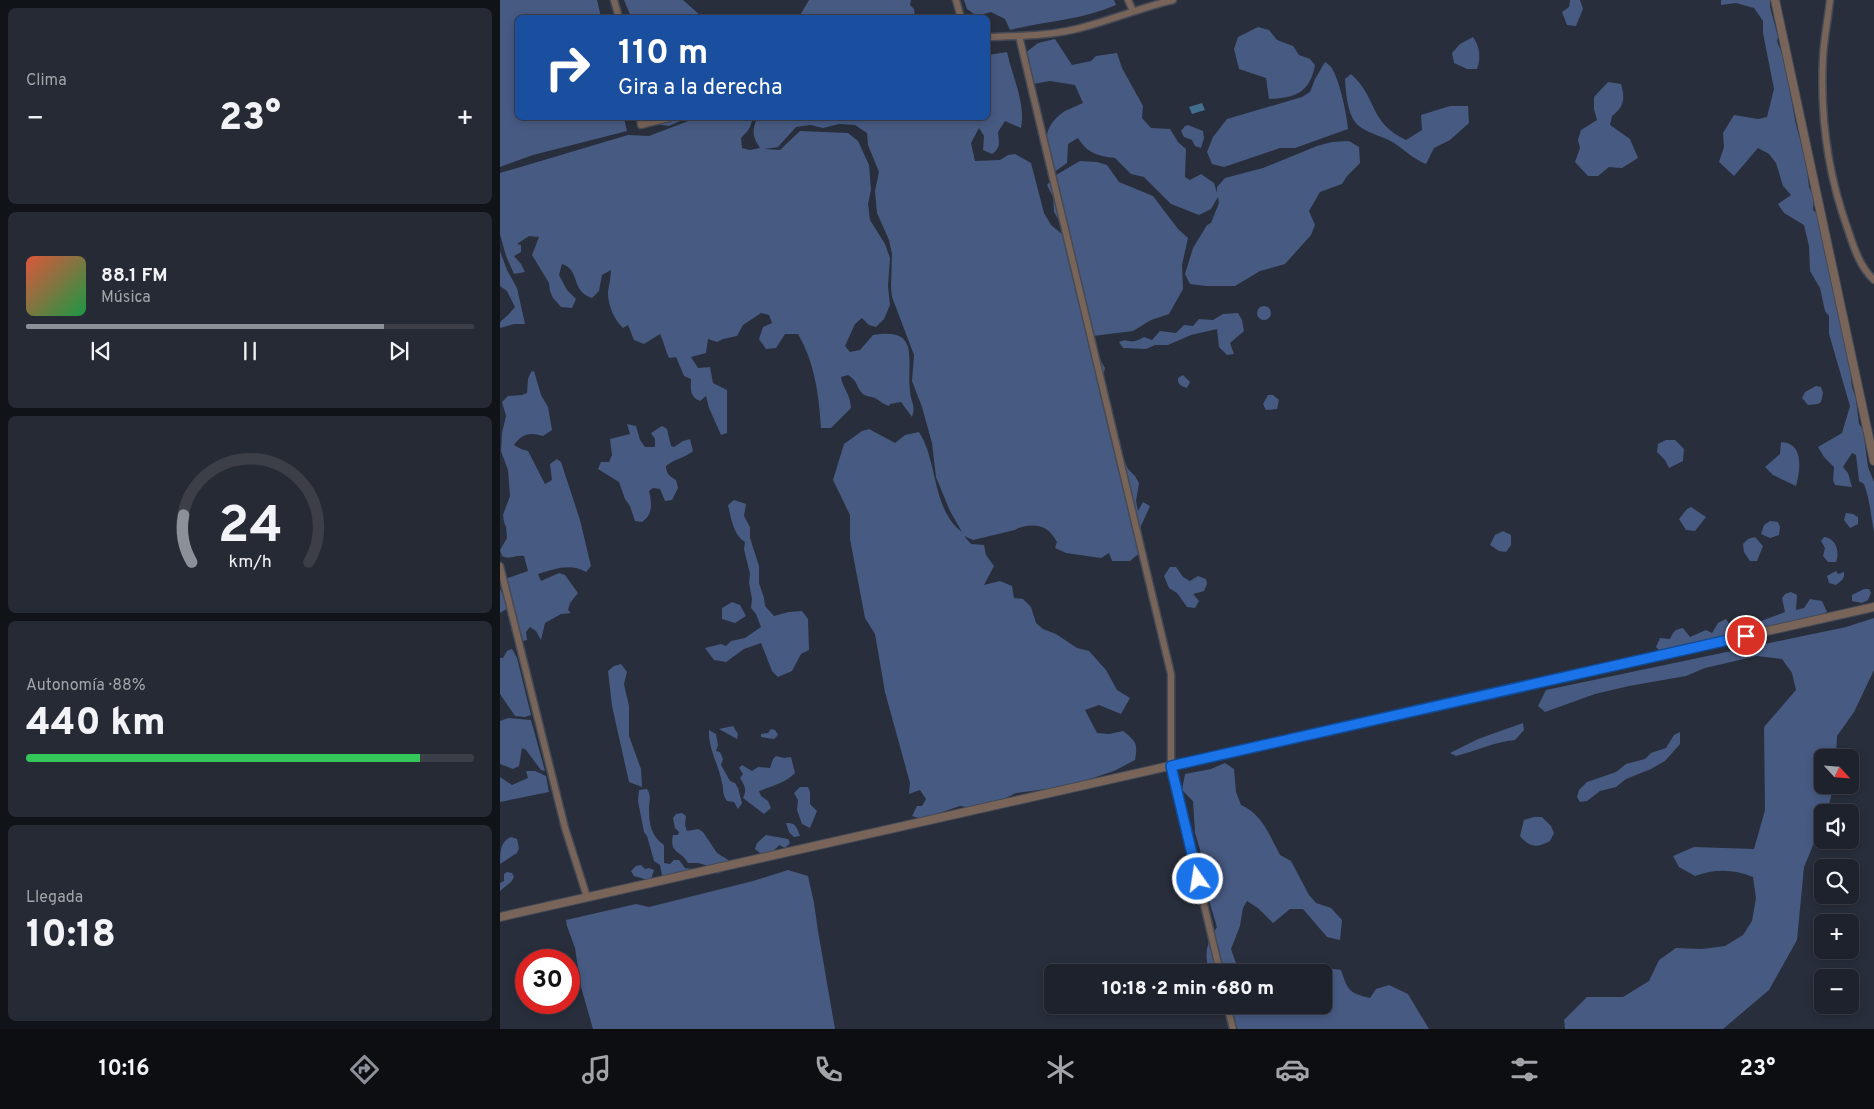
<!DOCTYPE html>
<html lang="es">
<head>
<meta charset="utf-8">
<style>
  :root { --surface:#1e222c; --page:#262a34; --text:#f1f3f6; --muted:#a1a4a9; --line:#3c3f48; --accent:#8c9099 }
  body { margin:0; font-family:Overpass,sans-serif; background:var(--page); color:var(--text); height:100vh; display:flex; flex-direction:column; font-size:19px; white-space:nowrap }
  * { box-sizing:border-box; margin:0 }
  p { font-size:16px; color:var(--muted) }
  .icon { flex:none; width:28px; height:28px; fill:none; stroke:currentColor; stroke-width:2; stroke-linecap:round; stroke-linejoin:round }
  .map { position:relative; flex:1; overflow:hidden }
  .details { display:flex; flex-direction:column; gap:8px; padding:8px; background:#101318; width:500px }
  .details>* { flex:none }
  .guide { position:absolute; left:15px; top:15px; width:475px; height:105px; border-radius:8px; box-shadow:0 2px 8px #0003,0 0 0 1px var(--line); background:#1a4fa0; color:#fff; overflow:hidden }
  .needle { width:32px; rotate:116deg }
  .controls { position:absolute; left:1314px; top:749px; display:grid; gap:10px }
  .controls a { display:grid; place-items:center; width:45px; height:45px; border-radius:8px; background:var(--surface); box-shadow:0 2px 8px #0003,0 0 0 1px var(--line); font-size:25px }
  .speed { position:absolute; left:15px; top:949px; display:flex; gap:10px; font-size:25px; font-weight:700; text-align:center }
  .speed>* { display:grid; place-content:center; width:65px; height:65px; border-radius:50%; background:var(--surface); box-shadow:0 2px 8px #0003,0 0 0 1px var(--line); line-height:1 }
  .speed .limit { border:8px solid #d22; background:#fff; color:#111 }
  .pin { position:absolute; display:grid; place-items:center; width:42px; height:42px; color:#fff; margin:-21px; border:2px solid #fff; border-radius:50%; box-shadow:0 1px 5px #0007 }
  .me { position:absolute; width:55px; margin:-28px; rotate:347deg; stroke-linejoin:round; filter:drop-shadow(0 0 4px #0008) }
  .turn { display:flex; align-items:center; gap:18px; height:105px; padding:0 20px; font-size:22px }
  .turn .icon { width:65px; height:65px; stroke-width:2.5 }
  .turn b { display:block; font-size:35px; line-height:42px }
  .big { font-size:38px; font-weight:800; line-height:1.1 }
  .details .tile { flex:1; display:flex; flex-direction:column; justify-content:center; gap:8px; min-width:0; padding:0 18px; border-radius:8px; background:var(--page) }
  .details .dial { align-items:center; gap:0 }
  .dial svg { height:130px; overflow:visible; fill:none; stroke:var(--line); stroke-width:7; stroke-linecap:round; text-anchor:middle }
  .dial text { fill:var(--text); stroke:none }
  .song { display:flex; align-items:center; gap:15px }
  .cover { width:60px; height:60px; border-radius:8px; background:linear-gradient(135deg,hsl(10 70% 55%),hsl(140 70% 35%)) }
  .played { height:5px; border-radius:2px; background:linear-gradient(90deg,var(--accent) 80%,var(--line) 80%) }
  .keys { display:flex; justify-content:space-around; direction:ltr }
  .heat { display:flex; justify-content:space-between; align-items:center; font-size:28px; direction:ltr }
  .charge { height:8px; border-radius:4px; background:linear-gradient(90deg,#34c759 88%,var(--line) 0) }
  .trip { position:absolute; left:544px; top:964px; width:288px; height:50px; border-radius:8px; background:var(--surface); box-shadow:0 2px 8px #0003,0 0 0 1px var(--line); font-weight:800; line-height:50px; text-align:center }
  .menu { display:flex; height:80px; justify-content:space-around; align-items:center; background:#0c0e12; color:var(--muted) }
  .menu .icon { width:35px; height:35px }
  .menu .current { color:var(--accent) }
  .menu b { font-size:22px; color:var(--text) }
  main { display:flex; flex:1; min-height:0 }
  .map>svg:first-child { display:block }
  .forest { fill:#475a82 }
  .water { fill:#416f8d }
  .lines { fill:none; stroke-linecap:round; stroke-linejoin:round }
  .minor-casing { stroke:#444a56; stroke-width:9 }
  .tertiary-casing { stroke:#444a56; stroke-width:10 }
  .minor { stroke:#786459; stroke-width:6 }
  .tertiary { stroke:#786459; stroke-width:8 }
  .route-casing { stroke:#114b97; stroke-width:12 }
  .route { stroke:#1a73e8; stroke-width:9 }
</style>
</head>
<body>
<main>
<section class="details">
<div class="tile"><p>Clima</p>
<div class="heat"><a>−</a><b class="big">23°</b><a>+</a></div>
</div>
<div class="tile">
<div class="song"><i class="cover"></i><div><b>88.1 FM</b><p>Música</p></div></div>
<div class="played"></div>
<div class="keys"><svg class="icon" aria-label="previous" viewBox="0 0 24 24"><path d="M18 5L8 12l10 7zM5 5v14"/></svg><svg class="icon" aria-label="pause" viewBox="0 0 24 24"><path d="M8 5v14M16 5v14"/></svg><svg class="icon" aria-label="next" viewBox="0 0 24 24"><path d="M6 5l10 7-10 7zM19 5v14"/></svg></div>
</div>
<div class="tile dial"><svg viewBox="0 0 100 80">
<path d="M14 69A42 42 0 1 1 86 69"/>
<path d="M14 69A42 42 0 0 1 9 40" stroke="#8c9099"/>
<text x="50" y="56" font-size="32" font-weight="700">24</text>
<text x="50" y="72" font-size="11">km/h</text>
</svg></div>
<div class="tile"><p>Autonomía · 88%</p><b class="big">440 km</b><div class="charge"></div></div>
<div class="tile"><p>Llegada</p><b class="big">10:18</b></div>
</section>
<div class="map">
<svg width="1374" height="1029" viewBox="0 0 1374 1029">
  <rect width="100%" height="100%" fill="#282e3b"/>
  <g class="forest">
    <path d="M0 0H97L101 17 18 18V118H124L127 131 33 155 0 167Z"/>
    <path d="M124 0H183L201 16 207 17H131Z"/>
    <path d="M309 0H411L410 5 414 9 415 17H299Z"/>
    <path d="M464 0H614L616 5C582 20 545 21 510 30L505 19 491 12 477 16 467 9Z"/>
    <path d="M1070 0H1080L1083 9 1076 26 1067 25 1062 12 1069 7Z"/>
    <path d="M1221 0H1270V7L1278 37 1277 41 1284 59 1296 125 1306 161 1309 187 1314 197 1313 210 1317 214 1348 351 1352 387 1356 399 1359 424 1363 429 1368 467 1374 482V533C1371 516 1370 500 1364 484L1359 481 1356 455 1352 453 1343 467 1348 473 1352 487 1335 485 1333 480 1334 467 1324 457 1318 447 1342 433 1350 406 1329 334V316L1325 311 1320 288 1310 271 1309 246 1304 225 1284 213 1278 204 1291 195 1283 186 1276 163 1269 154 1258 148 1234 176 1219 162 1224 147 1223 133 1234 115 1258 119 1267 117 1274 89 1263 33V21L1254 8 1236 3 1221 5Z"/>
    <path d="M758 27 769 30 777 40 793 46 799 55 810 59 815 65C810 93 795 98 769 99L766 78 739 69 734 49 738 37Z"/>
    <path d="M973 37C980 47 981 58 977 69H967L954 63 952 53 960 44Z"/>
    <path d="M555 39 572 65 591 61 596 56 617 53 622 68 643 106 642 118 651 128 670 129 678 142 686 149 685 177 690 180 701 174 714 183 717 193V187L725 178 763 168 817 146 832 142 849 141 859 147 860 163 847 176 842 184 820 192 809 211 815 225 811 235 785 264 760 271 735 286H706L690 284 685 274 693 248 707 225 711 223 719 203 718 197 711 209 699 215 671 204 644 177 631 174 615 158C598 156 587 153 578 138L568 144 567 163 553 173C547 147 538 129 565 111 571 108 577 106 583 103L575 85 550 81 533 84 524 54 538 43Z"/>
    <path d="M507 52C512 76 526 103 521 128L505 121 498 132C499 142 501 148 492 154L483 150 484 136 479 128 471 143 475 161 500 160 508 155 515 154 531 163 544 213 551 225 562 234V226L554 212 553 197 547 185 556 175 580 161 597 162 607 165 619 182 653 196 678 229 688 238 682 265 683 289 669 314 651 320 633 331 593 336 595 352 605 368 603 377 612 411 617 443 628 469 635 476 639 483 636 501 638 511 643 502 650 506 641 526 642 551 630 561H612L609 553 601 558 566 553 555 548 557 542C550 529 541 524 527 526 522 527 519 527 515 530L473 540 464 536 471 544 484 545 486 555 494 566 484 585 500 581 512 586 514 598 523 599 531 607 536 623 543 629 556 634 577 648 589 651 606 670 617 690 630 698 621 714 599 705 585 710 597 733 609 734 623 731C636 741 638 744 635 760L614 771 587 780 547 789 516 793 504 799 473 808 460 806 421 819 412 816 417 806H422L426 799 420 790 409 794 410 783 385 692 375 634 365 618 350 539V515L333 480 344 444 362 431 369 429 395 443 405 435 419 432C438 461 432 510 462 532L450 511 436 477 432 443 422 407 412 381 414 355 392 297 391 288 392 254 389 240 377 213 375 191 379 172 368 145 367 133 355 125 339 124 323 128 310 125 296 127 278 147 264 149 280 150 300 131 348 133 358 141 369 165 371 190 368 204 370 220 385 244 390 258 388 286 390 305 384 319 376 327 369 325 362 318 355 324 345 346 350 352 360 350 373 335C422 327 406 360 410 391 411 403 416 405 412 417L401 402 390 404 389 406C383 404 380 401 375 398 371 396 367 397 363 394 356 388 359 382 348 375L341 377C343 390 350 392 351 408L331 428H321C319 396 315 363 298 334H285L276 348 266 349 259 339 263 327 272 323 269 315 261 313 243 325 237 336 223 339 217 342 208 339 206 353 191 357 198 368 210 367 213 383 227 390V433L221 435 209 408 206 396 200 401C189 396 191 389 191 379L184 376 176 357 169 358C165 350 164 342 160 334L144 344 134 340 128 325 123 328C114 320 107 303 108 291 109 284 111 278 111 270L102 275 99 291 92 298C70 291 81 270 62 264L59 275 67 290 76 299 72 308 61 307 53 298 50 291 49 283 32 255 39 237 29 236 17 244 21 245V252L14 256 21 264 25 272 14 274 6 256 0 234V173L128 135 149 136 196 118H252C252 127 247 132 241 138L242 148 250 150 260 148C252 136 252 131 257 118H488V55Z"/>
    <path d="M825 62C828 64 832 67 833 70 840 83 847 115 848 129L795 148H780L724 167 712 164 707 152 713 137 727 119 802 97 810 92 815 79Z"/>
    <path d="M851 74C878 98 868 122 906 140L922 130 921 115 950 106H968L969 123 950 140 934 148 926 164C913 159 905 150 894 143 883 136 869 134 859 126 847 116 846 93 845 79Z"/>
    <path d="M1108 82 1121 84C1125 98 1125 106 1112 116L1110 125 1130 139 1138 158 1122 168 1109 167 1098 176H1088L1075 162 1080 148 1078 140 1081 130 1097 120 1094 109V97Z"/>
    <path d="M151 118H187L169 126 153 124Z"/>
    <path d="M688 125 703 131 704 138 701 148 695 146 692 140 684 137 681 131 685 126Z"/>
    <path d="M0 251 7 270 17 288 25 324H14L0 328V322L8 315 15 307 7 291 0 286Z"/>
    <circle cx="764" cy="313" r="7"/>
    <path d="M738 313 742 320 744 331 730 343 734 354 727 355 719 347 717 329 691 335 668 345H655L646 349 623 348 619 342 625 340C633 343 637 341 644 337L652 340 660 331 676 333 684 325 693 326 699 319 713 320 723 314Z"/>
    <path d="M34 371 41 395 48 407 52 430 43 436C31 432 22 433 14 445L21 449 28 451 45 484 52 480 50 464 57 459 61 462 80 520 91 566 86 572C70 563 55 569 38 574L41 581 59 573 65 575 78 593 70 603 68 610 71 613 61 614 45 623 41 640 36 631 30 627 26 632 27 640 23 641 15 627 5 579 28 571 24 556C15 555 10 560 2 556L0 550 7 538 6 527 4 522 3 515 10 496 8 470 1 451 2 433 6 416 2 402 8 396 22 395 27 393 28 379 31 372Z"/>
    <path d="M683 375 690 382 687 388C681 386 677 384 678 378Z"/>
    <path d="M1316 386 1321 387 1323 393 1321 402 1318 404 1308 405 1302 398 1305 392Z"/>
    <path d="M768 395H773L779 400 777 409 766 410 763 404Z"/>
    <path d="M127 424 136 426 140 440 145 447H155V439L151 433 162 426 167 429 171 446 174 447 183 441 190 439 193 451C185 458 174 459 166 466 166 473 169 476 176 480L178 488 172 500 165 501 160 489 153 488 149 491C152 503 153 515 142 522L135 521 130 506 125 499 119 482 98 469 101 462H109L112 455 110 439 130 434Z"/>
    <path d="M1166 440H1175L1184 449 1183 461 1169 468 1165 460 1157 452 1158 444Z"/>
    <path d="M1281 442C1305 443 1300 471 1296 486L1273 475 1265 467 1280 454Z"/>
    <path d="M234 500 246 504 244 516 250 527V538L259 566V583L264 598 265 606 274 616 289 612 302 611 308 619 309 650 301 654 292 671 278 677 272 671 261 643 244 649 226 662 214 660 205 648 221 644 226 646 231 641 245 638 261 627 256 614 251 608 252 599 249 583 250 574 244 549 245 542C233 535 231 517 228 505Z"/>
    <path d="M1191 507 1206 517 1195 531 1186 530 1179 519 1187 509Z"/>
    <path d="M1346 513 1353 514 1358 517V524L1350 528 1344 520Z"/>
    <path d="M1270 521 1278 522 1280 527 1279 535 1270 538 1261 534 1264 525Z"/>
    <path d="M1003 531 1011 535V545L1006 552 999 551 990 545 995 535Z"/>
    <path d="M1255 537 1263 546 1257 561H1250L1244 552 1243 544 1248 539Z"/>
    <path d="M1324 537C1336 538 1340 552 1336 562H1328L1323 556 1325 548 1321 541Z"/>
    <path d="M670 567H676L683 577 690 581 698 576 706 579 707 584 704 591 693 594 699 601 695 608 687 607 677 593 669 588 664 576Z"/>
    <path d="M1336 571 1338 574 1344 572C1345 579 1341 581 1336 585L1329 583 1327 576Z"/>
    <path d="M0 589 5 599 8 608 0 613Z"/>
    <path d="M1364 589H1369L1371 593 1368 600 1362 603 1352 601V595Z"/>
    <path d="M1291 592 1297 595 1296 610 1304 608 1310 599 1322 601 1327 612 1314 618 1248 632H1242L1239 629 1243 619 1248 618 1261 621 1285 612 1282 598 1285 594Z"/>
    <path d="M232 602 240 605 246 616 235 623 222 619V608Z"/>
    <path d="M1374 618V670L1354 712 1337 736 1336 757 1322 758V785H1334L1327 812H1322V824L1304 867 1297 940 1269 990 1223 1029H1065L1064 1020 1087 997H1123L1149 981 1159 960 1176 948 1202 949 1225 946 1243 935 1252 921 1256 898 1253 877C1233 869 1215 869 1195 876L1179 867 1173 856 1194 847 1254 849 1265 810 1264 727 1296 690 1292 673 1282 659 1257 656 1205 668 1186 676 1129 686 1095 694 1045 712 1038 706 1046 690 1346 627Z"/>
    <path d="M1226 619 1233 630 1224 639 1204 641 1167 652 1160 651 1156 647 1160 638 1170 639C1173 632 1175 629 1183 628L1190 637 1206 630 1212 633 1218 623Z"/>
    <path d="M12 649 17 658 31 715 25 717 15 716 0 694V658H3L7 651Z"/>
    <path d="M121 664 127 672 124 684 129 706V736L141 769 142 787 129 782 112 706 108 671 114 666Z"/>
    <path d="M8 718 31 720 45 771 41 770 26 750 22 748 19 766 13 769 0 764V721Z"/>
    <path d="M1023 723 1024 730 1015 740C994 742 976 751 956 756L950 753 978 739Z"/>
    <path d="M233 726 238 734 237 739 219 729Z"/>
    <path d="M271 729 275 730 278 735 274 739 261 737V734L268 733Z"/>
    <path d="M209 730 216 734 218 745 216 751 220 752 223 759 221 765 230 781 235 783 238 788 242 803 238 809 234 802 227 801C222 794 224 791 222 783 219 765 208 749 209 730Z"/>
    <path d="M1180 732V744L1165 761 1151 769 1126 779 1116 787 1100 791 1087 801 1080 802 1077 797 1079 790 1087 782 1116 772 1126 764 1145 759 1151 753 1166 748 1174 735Z"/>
    <path d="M276 756 284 758 291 757 295 773C285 783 272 786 259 791L261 796 268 801 271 808 264 814 243 798C247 790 245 786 240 778L243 774 239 768 242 765 252 771 258 767 270 768 273 759Z"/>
    <path d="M725 763 734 769 736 792 741 805C762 814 770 836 780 855L791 861 809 895 816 903 831 908 842 920 840 940 827 937 803 909H790L773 923 758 908 747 901 743 908 740 926 731 949 739 972H710C703 956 707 941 717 927L708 897 702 886 701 853 695 833 693 801 682 790 685 774 711 769Z"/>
    <path d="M26 771H35L46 776 49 792 0 802V777L12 785 28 778Z"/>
    <path d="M300 787H308L310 792V804L317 811 310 828 302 824 297 810 298 800 294 793Z"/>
    <path d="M147 789C152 797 149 800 149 809 149 824 151 836 164 845V863L170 864 174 860H179L185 868 193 869V873L172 880 162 875 160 865 154 861 147 836 144 832 138 801 139 790Z"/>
    <path d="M182 813 186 816 185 825 187 831 198 829 203 832 217 853 233 863 227 869 217 874 212 867 198 863H188C181 850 169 854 173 835H178L179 832 175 828 173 818 176 814Z"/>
    <path d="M1034 817H1042L1051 826 1054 833 1050 841C1037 848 1030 848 1020 836L1024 820Z"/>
    <path d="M286 823C296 822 297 828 300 836L294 837 289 832Z"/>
    <path d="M266 835 288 839 290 843 285 848 279 845C273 853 268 853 260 853L255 849 257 843Z"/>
    <path d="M11 837 17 839 19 848 17 853 0 864C0 853 0 841 11 837Z"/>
    <path d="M141 865 145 869 149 868 154 870 151 879 148 880 134 876 131 871 136 866Z"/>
    <path d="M288 870 308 876 314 903 318 931 335 1029H93L81 987 75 948 67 926 66 920 136 904 149 907 253 881Z"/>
    <path d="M7 872 12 873 14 877 11 882 0 891V883L4 881V874Z"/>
    <path d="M820 967 841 970C848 991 849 993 870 998L876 989 889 985 908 994 929 1029H738L724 1005H747L750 1013 769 1005H822V972H806L808 968Z"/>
  </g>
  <path class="water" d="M702 103 705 110 692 114 689 107Z"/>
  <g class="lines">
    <defs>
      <g id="minor">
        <path d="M114 0 119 18"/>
        <path d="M456 0 461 18"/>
        <path d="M628 0 633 11"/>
        <path d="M1330 0C1328 19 1324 38 1323 57 1320 115 1328 175 1348 230 1354 248 1360 267 1374 280"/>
        <path d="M519 36 671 674V766L720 972"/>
        <path d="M488 37C519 36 553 36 584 27 614 19 643 7 673 0"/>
        <path d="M140 118 141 125 169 118"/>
        <path d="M0 566 65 828 87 897"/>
        <path d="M727 1005 733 1029"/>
      </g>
      <g id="tertiary">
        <path d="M1275 0 1374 461"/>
        <path d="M0 917 1374 607"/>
      </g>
    </defs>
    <use href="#minor" class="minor-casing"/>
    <use href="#tertiary" class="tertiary-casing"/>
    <use href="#minor" class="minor"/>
    <use href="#tertiary" class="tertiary"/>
  </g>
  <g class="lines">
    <defs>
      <path id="route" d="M698 879 671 766 1246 636"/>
    </defs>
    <use href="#route" class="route-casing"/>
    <use href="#route" class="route"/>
  </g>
</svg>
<div class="controls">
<a><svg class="needle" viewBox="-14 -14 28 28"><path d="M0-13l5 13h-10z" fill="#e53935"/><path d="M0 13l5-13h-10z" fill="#a1a4a9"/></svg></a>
<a><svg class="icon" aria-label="sound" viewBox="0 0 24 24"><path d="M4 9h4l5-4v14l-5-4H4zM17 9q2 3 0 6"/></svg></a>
<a><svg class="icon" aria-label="search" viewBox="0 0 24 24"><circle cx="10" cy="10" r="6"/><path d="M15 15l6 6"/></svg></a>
<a>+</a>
<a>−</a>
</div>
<div class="speed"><div class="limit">30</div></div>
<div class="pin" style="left:1246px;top:636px;background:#d93025"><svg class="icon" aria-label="arrive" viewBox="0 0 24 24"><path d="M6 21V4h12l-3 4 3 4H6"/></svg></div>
<svg class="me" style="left:698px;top:879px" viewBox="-20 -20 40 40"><circle r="17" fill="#1a73e8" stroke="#fff" stroke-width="3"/><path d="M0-11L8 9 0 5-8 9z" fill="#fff"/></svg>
<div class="trip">10:18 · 2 min · 680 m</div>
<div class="guide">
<div class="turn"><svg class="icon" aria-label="right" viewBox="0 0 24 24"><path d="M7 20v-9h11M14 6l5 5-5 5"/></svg><div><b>110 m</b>Gira a la derecha</div></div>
</div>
</div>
</main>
<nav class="menu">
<b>10:16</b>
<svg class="icon current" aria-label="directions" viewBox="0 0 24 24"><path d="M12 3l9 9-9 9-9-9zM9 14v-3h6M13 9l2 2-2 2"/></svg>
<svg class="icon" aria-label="music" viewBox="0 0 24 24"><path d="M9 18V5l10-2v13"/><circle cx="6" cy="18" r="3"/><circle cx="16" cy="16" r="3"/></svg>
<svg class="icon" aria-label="phone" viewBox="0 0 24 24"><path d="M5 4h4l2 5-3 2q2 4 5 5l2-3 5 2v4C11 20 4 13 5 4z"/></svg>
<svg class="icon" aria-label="climate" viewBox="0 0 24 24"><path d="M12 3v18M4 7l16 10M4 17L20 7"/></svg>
<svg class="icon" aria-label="car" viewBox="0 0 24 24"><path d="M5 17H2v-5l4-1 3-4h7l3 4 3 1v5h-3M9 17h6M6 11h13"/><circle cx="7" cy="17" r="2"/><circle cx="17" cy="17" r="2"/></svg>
<svg class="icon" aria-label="filters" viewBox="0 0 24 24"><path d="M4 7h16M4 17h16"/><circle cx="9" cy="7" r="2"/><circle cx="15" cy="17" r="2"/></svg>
<b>23°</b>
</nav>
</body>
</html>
